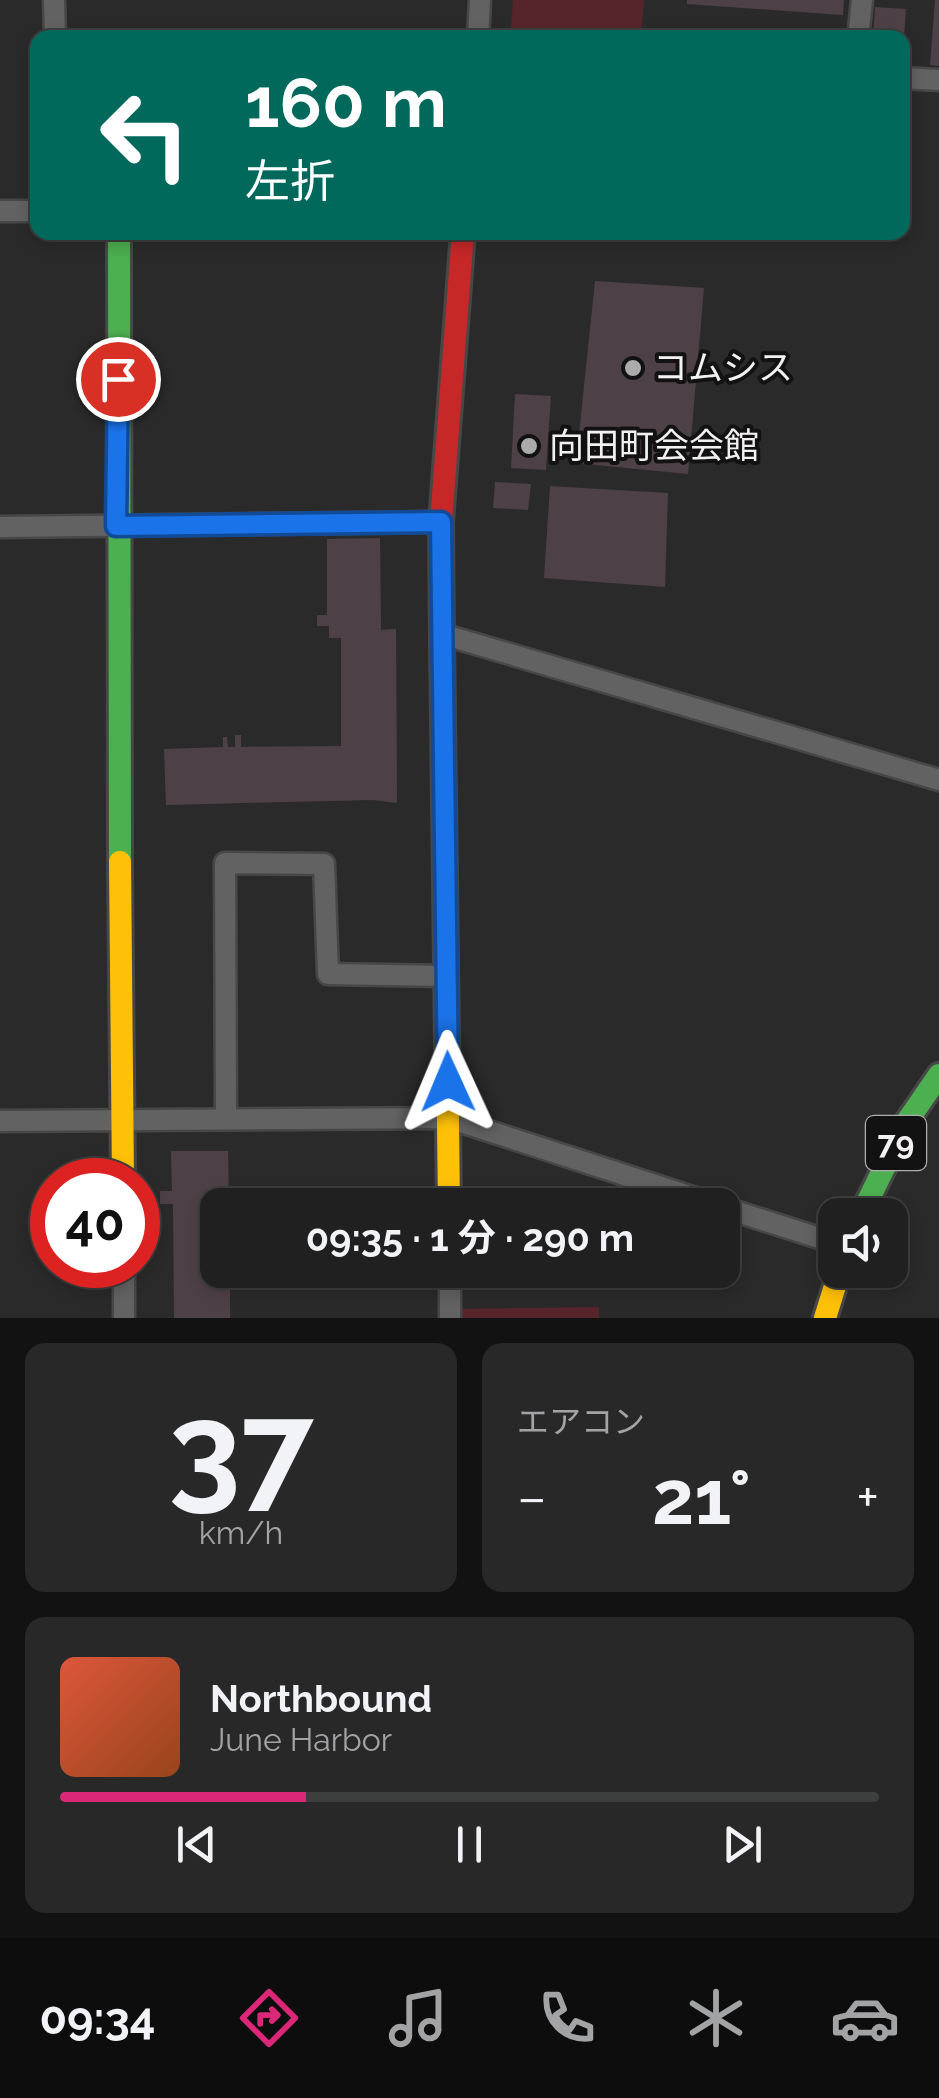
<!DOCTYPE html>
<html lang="ja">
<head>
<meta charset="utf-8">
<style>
  :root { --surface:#202020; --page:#282829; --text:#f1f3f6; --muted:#a2a3a5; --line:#3d3e3e; --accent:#db2777 }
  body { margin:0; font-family:Raleway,"Noto Sans JP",sans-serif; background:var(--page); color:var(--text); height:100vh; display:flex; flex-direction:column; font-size:38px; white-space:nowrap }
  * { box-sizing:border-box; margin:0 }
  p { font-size:32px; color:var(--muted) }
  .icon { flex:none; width:55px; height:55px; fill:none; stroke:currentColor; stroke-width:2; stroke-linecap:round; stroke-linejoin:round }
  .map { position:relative; height:1318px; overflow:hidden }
  .drawer { display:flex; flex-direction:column; gap:25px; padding:25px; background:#121212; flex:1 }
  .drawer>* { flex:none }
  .hud { position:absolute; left:30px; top:30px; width:880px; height:210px; border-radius:20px; box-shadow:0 5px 15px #0003,0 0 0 2px var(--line); background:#00695c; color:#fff; overflow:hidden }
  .controls { position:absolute; left:818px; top:1198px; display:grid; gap:20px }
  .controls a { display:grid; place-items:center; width:90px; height:90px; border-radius:20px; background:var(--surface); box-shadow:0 5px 15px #0003,0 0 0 2px var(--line); font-size:50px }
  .speed { position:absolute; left:30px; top:1158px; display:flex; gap:20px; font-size:50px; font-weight:700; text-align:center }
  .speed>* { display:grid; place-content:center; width:130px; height:130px; border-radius:50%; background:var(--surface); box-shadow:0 5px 15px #0003,0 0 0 2px var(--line); line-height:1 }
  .speed .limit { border:15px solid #d22; background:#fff; color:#111 }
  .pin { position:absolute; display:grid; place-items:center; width:85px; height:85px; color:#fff; margin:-42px; border:5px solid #fff; border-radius:50%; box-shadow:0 2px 10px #0007 }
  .me { position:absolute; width:110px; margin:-55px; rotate:359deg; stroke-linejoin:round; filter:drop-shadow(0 0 8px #0008) }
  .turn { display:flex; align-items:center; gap:35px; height:210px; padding:0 50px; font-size:45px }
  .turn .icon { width:130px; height:130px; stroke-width:2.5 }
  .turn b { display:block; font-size:70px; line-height:85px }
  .big { font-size:75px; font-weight:700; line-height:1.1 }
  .drawer .widget { flex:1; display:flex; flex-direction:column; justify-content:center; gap:15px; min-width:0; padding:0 35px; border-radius:20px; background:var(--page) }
  .drawer .dial { align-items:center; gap:0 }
  .dial b { font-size:130px; line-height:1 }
  .song { display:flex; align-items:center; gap:30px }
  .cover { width:120px; height:120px; border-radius:15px; background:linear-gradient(135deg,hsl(10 70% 55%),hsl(20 70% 35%)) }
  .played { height:10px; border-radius:5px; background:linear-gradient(90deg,var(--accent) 30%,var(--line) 30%) }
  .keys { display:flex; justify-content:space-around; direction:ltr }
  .heat { display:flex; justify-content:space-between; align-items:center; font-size:55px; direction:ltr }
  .drawer .tiles { flex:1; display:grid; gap:25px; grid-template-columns:1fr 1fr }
  .widget:last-child { grid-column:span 2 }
  .trip { position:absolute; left:200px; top:1188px; width:540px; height:100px; border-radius:20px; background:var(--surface); box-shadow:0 5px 15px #0003,0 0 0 2px var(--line); font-weight:700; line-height:100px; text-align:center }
  .tab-bar { display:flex; height:160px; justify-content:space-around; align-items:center; background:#0d0d0d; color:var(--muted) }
  .tab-bar .icon { width:70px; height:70px }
  .tab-bar .on { color:var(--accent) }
  .tab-bar b { font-size:45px; color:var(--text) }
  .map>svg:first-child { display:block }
  .green { fill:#56252c }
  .building { fill:#4e4047 }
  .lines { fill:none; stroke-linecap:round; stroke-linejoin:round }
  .street-casing { stroke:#484748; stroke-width:25 }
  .fast-casing { stroke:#484748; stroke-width:28 }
  .slow-casing { stroke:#484748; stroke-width:28 }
  .jam-casing { stroke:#484748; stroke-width:28 }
  .street { stroke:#636263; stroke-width:20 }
  .fast { stroke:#4caf50; stroke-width:22 }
  .slow { stroke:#ffc107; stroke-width:22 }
  .jam { stroke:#c62828; stroke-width:22 }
  .route-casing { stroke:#114b97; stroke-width:25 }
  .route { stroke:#1a73e8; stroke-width:18 }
  .poi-dot { fill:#acabac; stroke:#131213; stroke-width:4 }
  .labels { text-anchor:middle; stroke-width:8; stroke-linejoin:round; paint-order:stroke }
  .shield { fill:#131213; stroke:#afadae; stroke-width:2.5 }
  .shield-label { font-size:32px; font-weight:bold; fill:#f2f0f1 }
  .poi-label { font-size:35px; fill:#f2f0f1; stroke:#131213; text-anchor:start }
</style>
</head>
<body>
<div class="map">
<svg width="939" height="1318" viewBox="0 0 939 1318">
  <rect width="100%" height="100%" fill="#2b2a2b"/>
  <g class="green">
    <path d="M513 0H644L641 37 511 29Z"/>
    <path d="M599 1307V1318H456V1309Z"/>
  </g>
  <g class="building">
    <path d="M687 0H844L843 15 687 4Z"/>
    <path d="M935 0H939V66L930 65Z"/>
    <path d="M875 7 906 9 904 38H873Z"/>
    <path d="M595 281 704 288 688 474 576 463Z"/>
    <path d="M515 394 551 396 546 470 511 468Z"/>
    <path d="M495 482 531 484 528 510 493 508Z"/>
    <path d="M550 486 668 493 665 587 544 578Z"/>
    <path d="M380 538 381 630 396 629 397 803 373 800 166 805 164 749 223 747V737H227L228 747H235V735H241V747L341 746V638H329V626H317V615H327V539Z"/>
    <path d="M171 1151H228L229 1205H218V1270H230V1318H174L173 1204H160V1191H172Z"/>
  </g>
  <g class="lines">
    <defs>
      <g id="street">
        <path d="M54 0 55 38"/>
        <path d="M478 38 480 0"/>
        <path d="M858 38 862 0"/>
        <path d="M902 78 939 80"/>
        <path d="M0 211H38"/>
        <path d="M0 527 441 522"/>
        <path d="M445 635 939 780"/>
        <path d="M226 1118 225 863 324 864 328 974 447 976"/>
        <path d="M0 1121 449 1118 717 1205"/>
        <path d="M722 1207 835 1243"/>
        <path d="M124 1265V1318"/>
        <path d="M450 1270V1318"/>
      </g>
      <g id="fast">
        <path d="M119 232 120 862"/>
        <path d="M861 1215 906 1123 939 1075"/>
      </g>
      <g id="slow">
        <path d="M442 640 449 1205"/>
        <path d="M120 862 123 1180"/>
        <path d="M825 1318 840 1270"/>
      </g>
      <path id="jam" d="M442 640 441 522 463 232"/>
    </defs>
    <use href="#street" class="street-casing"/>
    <use href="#fast" class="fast-casing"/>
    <use href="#slow" class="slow-casing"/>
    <use href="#jam" class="jam-casing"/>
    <use href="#street" class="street"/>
    <use href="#fast" class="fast"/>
    <use href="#slow" class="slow"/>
    <use href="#jam" class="jam"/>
  </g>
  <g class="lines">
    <defs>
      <path id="route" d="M118 379 116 526 441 522 448 1082"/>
    </defs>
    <use href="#route" class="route-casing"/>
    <use href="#route" class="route"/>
  </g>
  <g class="poi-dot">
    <circle cx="633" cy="368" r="10"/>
    <circle cx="529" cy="446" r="10"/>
  </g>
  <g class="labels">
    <rect class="shield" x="866" y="1116" width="60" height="54" rx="8"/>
    <g class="shield-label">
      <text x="896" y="1154">79</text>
    </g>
    <g class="poi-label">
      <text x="653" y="380">コムシス</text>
      <text x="549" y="458">向田町会会館</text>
    </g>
  </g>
</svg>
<div class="controls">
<a><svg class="icon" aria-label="sound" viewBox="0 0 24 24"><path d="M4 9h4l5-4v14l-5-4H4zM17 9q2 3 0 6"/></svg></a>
</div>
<div class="speed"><div class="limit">40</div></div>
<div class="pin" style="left:118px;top:379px;background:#d93025"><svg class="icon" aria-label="arrive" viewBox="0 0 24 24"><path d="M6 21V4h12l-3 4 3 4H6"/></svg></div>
<svg class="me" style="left:448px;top:1082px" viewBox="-20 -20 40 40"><path d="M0-17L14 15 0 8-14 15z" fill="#1a73e8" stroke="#fff" stroke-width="4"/></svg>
<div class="trip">09:35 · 1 分 · 290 m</div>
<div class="hud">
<div class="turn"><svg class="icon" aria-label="left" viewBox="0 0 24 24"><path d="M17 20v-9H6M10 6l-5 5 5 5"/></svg><div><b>160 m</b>左折</div></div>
</div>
</div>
<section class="drawer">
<div class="tiles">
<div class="widget dial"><b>37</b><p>km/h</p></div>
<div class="widget"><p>エアコン</p>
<div class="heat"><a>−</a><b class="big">21°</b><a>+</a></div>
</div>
<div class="widget">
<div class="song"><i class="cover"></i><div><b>Northbound</b><p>June Harbor</p></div></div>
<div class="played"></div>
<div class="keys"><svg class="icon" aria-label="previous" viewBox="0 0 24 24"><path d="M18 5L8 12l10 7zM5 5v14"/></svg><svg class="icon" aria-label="pause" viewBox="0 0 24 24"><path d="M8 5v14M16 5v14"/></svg><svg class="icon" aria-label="next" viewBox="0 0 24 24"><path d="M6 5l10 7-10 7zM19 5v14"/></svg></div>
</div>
</div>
</section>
<nav class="tab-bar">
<b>09:34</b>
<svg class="icon on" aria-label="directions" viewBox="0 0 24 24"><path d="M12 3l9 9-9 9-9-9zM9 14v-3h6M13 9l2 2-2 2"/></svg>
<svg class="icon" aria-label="music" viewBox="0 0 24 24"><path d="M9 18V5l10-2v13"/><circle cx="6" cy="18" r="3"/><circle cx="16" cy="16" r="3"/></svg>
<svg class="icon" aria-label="phone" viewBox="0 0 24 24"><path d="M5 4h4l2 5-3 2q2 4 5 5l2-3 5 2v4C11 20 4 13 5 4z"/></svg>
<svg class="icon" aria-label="climate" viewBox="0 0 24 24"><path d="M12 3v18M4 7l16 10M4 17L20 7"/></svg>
<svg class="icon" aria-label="car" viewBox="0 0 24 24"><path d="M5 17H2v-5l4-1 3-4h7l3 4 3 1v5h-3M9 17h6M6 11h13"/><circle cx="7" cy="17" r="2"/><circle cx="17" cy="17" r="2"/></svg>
</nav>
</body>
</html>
